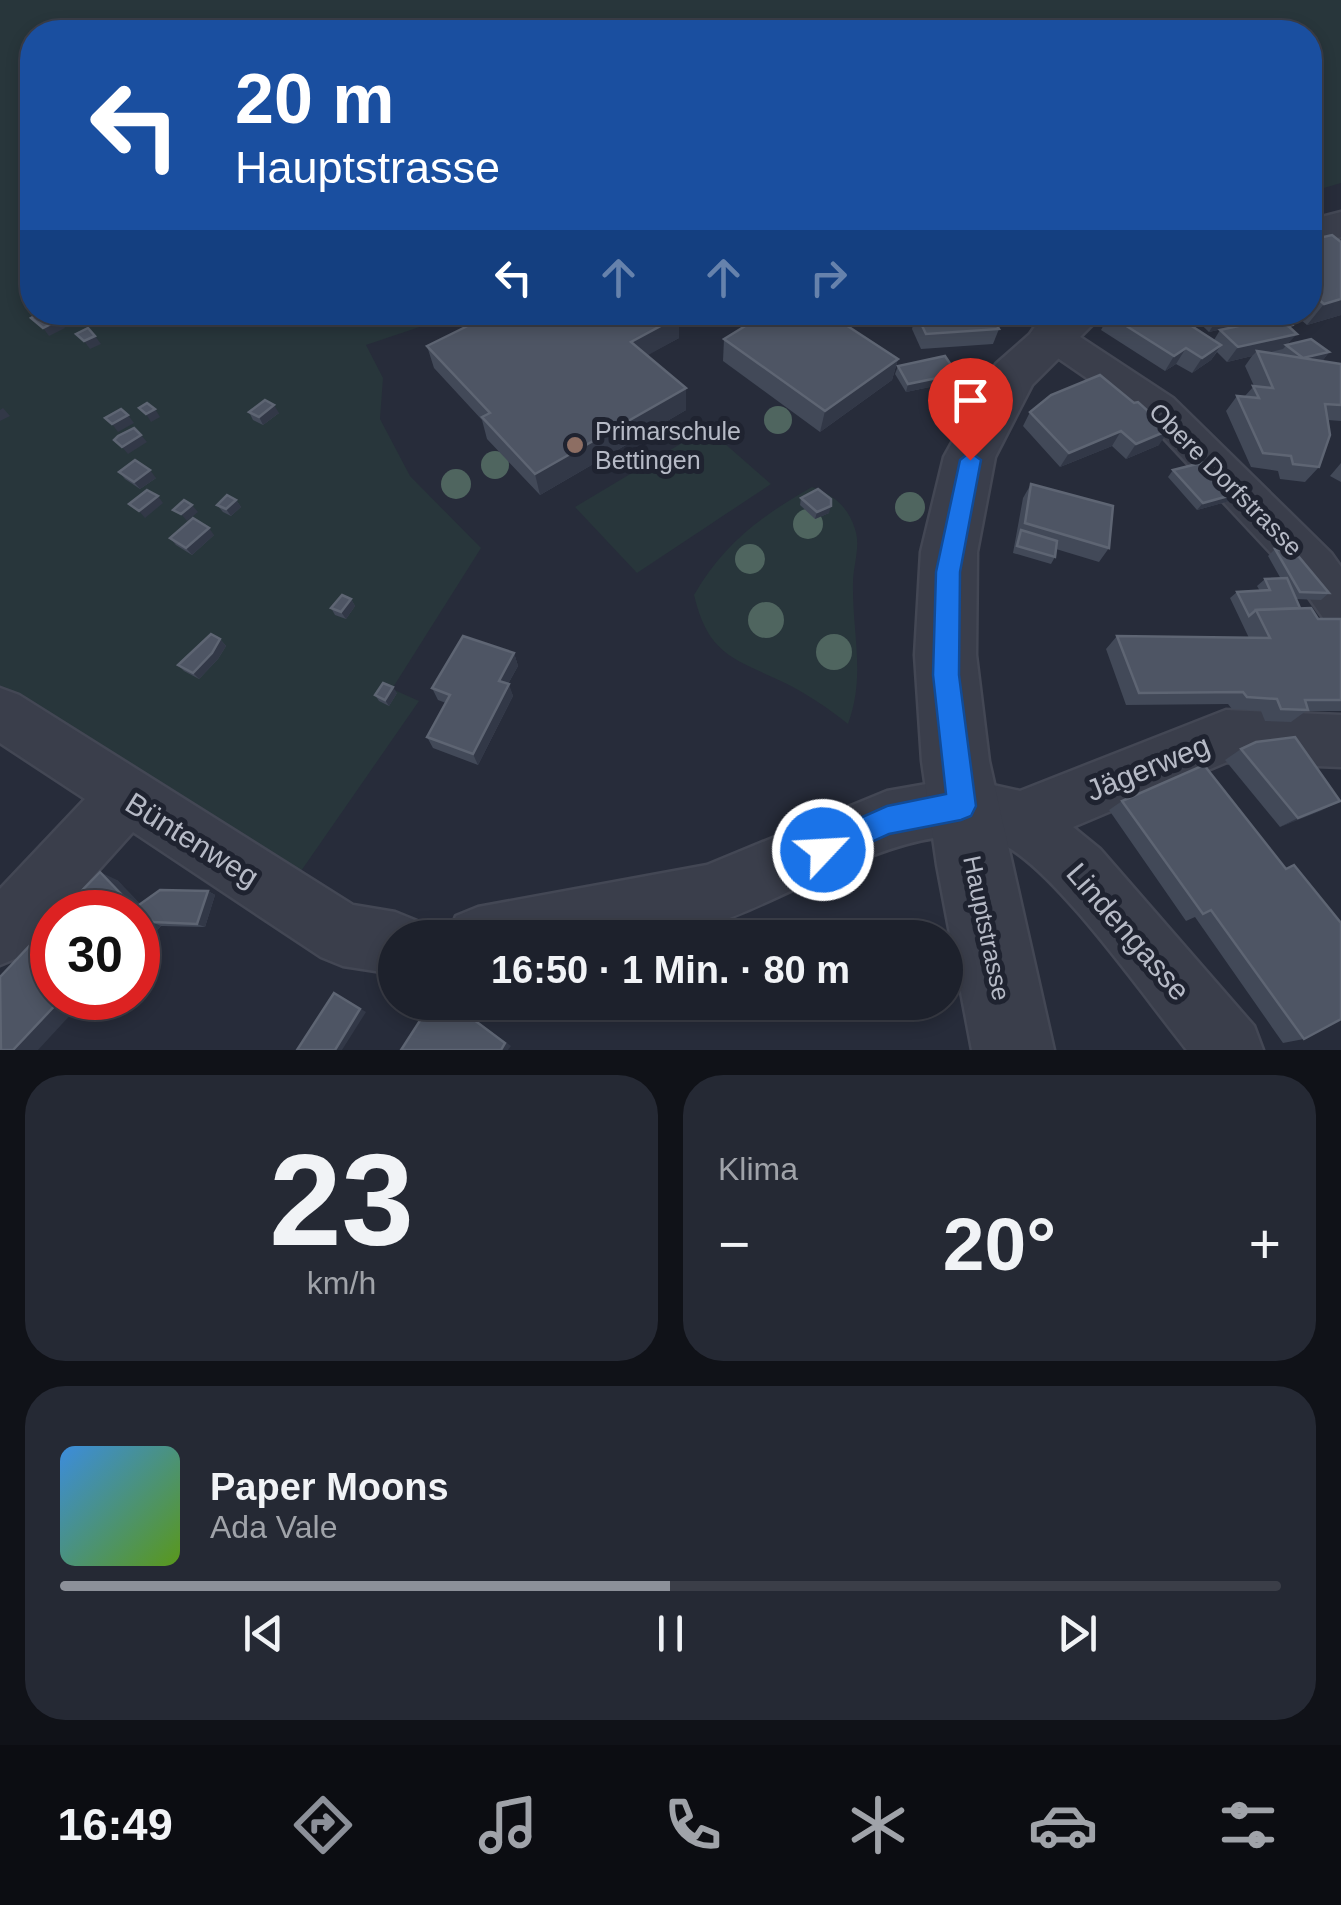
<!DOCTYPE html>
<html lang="de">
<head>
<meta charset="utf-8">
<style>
  :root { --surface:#1d212c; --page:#252934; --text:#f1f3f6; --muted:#a0a3a9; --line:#3b3e48; --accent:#8c9099 }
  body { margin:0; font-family:Helvetica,sans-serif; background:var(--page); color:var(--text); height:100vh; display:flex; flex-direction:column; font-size:38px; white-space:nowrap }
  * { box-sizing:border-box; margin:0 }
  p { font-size:32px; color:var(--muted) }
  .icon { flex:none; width:55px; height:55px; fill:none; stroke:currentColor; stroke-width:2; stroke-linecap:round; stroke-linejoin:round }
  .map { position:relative; height:1050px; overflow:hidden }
  .details { display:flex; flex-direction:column; gap:25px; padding:25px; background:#101218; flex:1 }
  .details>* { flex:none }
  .top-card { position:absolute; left:20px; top:20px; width:1302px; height:305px; border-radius:40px; box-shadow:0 5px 15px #0003,0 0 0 2px var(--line); background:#1a4fa0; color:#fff; overflow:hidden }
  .speed { position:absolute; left:30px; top:890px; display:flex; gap:20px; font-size:50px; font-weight:700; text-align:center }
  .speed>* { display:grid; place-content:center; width:130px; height:130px; border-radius:50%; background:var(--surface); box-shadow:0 5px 15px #0003,0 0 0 2px var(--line); line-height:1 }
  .speed .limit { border:15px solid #d22; background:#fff; color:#111 }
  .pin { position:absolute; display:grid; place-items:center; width:85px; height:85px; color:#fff; margin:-102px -42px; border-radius:50% 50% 50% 0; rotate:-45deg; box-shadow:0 0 10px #0007 }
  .pin .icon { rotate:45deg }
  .me { position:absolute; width:110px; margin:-55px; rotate:65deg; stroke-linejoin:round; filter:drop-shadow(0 0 8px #0008) }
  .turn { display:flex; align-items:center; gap:35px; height:210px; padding:0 50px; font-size:45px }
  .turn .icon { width:130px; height:130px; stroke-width:2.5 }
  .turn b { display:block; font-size:70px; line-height:85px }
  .lanes { display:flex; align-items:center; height:95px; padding:0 50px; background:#0003; justify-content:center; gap:50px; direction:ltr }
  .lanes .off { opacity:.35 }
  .big { font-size:75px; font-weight:700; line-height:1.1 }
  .details .widget { flex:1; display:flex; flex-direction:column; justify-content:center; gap:15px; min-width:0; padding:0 35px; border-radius:40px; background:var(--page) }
  .details .dial { align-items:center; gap:0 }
  .dial b { font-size:130px; line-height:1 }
  .song { display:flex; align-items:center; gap:30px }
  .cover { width:120px; height:120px; border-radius:15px; background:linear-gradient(135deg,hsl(210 70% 55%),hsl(90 70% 35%)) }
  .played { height:10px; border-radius:5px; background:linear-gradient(90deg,var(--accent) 50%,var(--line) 50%) }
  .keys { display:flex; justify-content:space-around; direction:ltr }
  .heat { display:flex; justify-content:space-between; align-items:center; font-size:55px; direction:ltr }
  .details .tiles { flex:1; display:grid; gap:25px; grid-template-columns:1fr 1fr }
  .widget:last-child { grid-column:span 2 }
  .trip { position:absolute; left:378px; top:920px; width:585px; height:100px; border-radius:50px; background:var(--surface); box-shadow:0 5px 15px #0003,0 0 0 2px var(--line); font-weight:700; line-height:100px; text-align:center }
  .menu { display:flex; height:160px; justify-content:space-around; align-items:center; background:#0c0d12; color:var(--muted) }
  .menu .icon { width:70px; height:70px }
  .menu .selected { color:var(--accent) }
  .menu b { font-size:45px; color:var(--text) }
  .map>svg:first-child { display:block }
  .green { fill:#28363b }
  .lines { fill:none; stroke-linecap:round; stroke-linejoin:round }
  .minor-casing { stroke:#434754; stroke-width:5 }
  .tertiary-casing { stroke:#434754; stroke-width:5 }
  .minor { fill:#3a3e4b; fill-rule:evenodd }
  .tertiary { fill:#3a3e4b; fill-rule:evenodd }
  .tree { fill:#4f655f }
  .wall { fill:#424958 }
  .shaded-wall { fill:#323847 }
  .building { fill:#4e5564; stroke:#5e6573; stroke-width:2.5 }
  .route { fill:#1a73e8; stroke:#114b97; stroke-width:2.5 }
  .education-dot { fill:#8d6e63; stroke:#1f2330; stroke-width:4 }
  .labels { text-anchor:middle; stroke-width:10; stroke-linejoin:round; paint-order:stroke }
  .poi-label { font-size:25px; fill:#b6bac6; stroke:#1f2330; text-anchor:start }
  .street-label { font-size:25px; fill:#b6bac6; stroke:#1f2330 }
  .near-street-label { font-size:30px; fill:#b6bac6; stroke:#1f2330 }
</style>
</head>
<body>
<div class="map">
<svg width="1341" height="1050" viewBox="0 0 1341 1050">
  <rect width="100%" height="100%" fill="#272c3a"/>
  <g class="green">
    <path d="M0 0H1341V183L1310 192V32H32V312L461 313 366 345 383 378 380 419 410 476 481 548 392 689 419 701 283 897 0 712Z"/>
    <path d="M707 428 771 484 637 573 575 507Z"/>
    <path d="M812 487C833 495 848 506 855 529 861 547 853 565 853 583 852 633 866 675 848 724 828 708 806 693 783 682 732 658 708 654 694 595 723 544 761 516 812 487Z"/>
  </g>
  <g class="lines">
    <defs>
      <g id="minor">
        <path d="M1049 322 1062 325 1173 398 1331 553 1341 567V625L1324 619 1297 581 1145 418 1036 343 1030 334 1036 325Z"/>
        <path d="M0 688 19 695 353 905 395 912 417 921 424 938H395V974L343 966 321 957 133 832 61 912H52V922L22 956 0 965V889L85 799 0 743Z"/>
        <path d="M1226 710 1341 715V767L1227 762 1073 827 1100 849 1254 1026 1263 1050H1187C1145 998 1060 876 1006 846 928 803 783 905 705 926 622 948 532 938 447 938L456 916 478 907 707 865 887 791 961 778 1020 791Z"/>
      </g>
      <g id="tertiary">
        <path d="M1341 212V237L1310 245V220Z"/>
        <path d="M1055 312H1105L1032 385 995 457 977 552 976 655 989 761 1054 1050H972L937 865 922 761 915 655 921 552 944 457 989 376 996 364Z"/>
      </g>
    </defs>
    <use href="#minor" class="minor-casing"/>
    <use href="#tertiary" class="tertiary-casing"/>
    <use href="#minor" class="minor"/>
    <use href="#tertiary" class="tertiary"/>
  </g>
  <g class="tree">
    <circle cx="778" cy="420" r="14"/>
    <circle cx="495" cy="465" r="14"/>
    <circle cx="456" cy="484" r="15"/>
    <circle cx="910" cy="507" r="15"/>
    <circle cx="808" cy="524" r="15"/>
    <circle cx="750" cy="559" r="15"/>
    <circle cx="766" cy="620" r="18"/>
    <circle cx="834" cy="652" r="18"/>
  </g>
  <g class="wall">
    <path d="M1310 240 1341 242V315L1307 325 1294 314 1282 317 1290 328 1288 345 1329 352 1323 360H1319L1341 364V421L1328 420 1319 467 1305 482 1280 479 1278 471 1251 467 1226 411 1237 396 1244 397 1254 386 1245 366 1252 356 1227 362 1217 352 1211 360 1192 373 1176 364 1165 371 1101 330 1109 315 1214 340 1220 330 1240 325 1209 332 1188 312H1310Z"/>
    <path d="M894 312 911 322 898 326 892 320Z"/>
    <path d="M916 313 999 329 993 344 921 349 912 329Z"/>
    <path d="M679 338 647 355 686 410 540 495 487 439 482 420 434 368 427 346Z"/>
    <path d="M724 339 898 359 892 380 820 432 723 361Z"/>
    <path d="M898 366 954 382 906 392 895 374Z"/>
    <path d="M1051 395 1159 445 1126 459 1112 446 1060 467 1023 426 1030 412Z"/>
    <path d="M249 412 279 413 263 425 253 420Z"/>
    <path d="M1341 463V482L1330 476Z"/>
    <path d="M1173 470 1239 493 1233 500 1197 510 1168 477Z"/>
    <path d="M119 472 156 478 140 489 125 479Z"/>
    <path d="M1031 484 1109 548 1099 562 1056 549 1055 557 1051 564 1013 553 1023 498Z"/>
    <path d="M801 498 829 513 815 519 800 505Z"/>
    <path d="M236 500 241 507 231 516 223 512 217 505Z"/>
    <path d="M214 535 192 555 176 545 170 538Z"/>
    <path d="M1275 549 1329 593 1321 600 1296 599 1301 608 1318 619H1341V711H1306L1291 722 1265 721 1261 711 1232 709 1228 704 1126 705 1106 649 1117 636 1249 638 1230 598 1237 592 1260 591 1257 586 1265 579H1281L1268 556Z"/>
    <path d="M351 599 355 606 346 619 335 615 331 608Z"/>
    <path d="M220 639 226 646 218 659 199 679 184 671 178 665Z"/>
    <path d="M514 653 518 666 508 684 513 696 478 765 433 748 427 737 446 703 438 700 432 688Z"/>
    <path d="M397 693 389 706 379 701 375 695Z"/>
    <path d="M1241 749 1340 801 1280 827 1225 760Z"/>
    <path d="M1204 765 1304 1039 1283 1043 1195 917 1186 921 1109 810 1122 801Z"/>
    <path d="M117 880 140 904 208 891 215 895 205 927 161 926 138 952Z"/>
  </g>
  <g class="shaded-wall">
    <path d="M1341 299V315L1307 325 1324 304Z"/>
    <path d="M1277 312H1295L1294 314 1272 319Z"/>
    <path d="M913 314 911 322 898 326 900 318Z"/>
    <path d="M679 316V338L632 364 631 342Z"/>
    <path d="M1245 317 1240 325 1209 332 1214 324Z"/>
    <path d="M59 320 65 328 49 336 43 328Z"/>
    <path d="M1297 334 1283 349 1259 355 1257 351 1252 356 1227 362 1238 347Z"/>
    <path d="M95 336 101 344 90 349 84 341Z"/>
    <path d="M1221 345 1211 360 1192 373 1202 358Z"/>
    <path d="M1186 348 1176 364 1165 371 1174 356Z"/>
    <path d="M1329 352 1323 360 1296 366 1303 358Z"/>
    <path d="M898 359 892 380 820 432 825 411Z"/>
    <path d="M957 374 954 382 906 392 908 384Z"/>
    <path d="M686 388V410L540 495 535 474Z"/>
    <path d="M274 405 279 413 263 425 259 417Z"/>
    <path d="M3 408 10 416 0 421V410Z"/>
    <path d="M155 409 160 417 151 422 146 414Z"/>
    <path d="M128 415 134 423 118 432 112 424Z"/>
    <path d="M1169 430 1159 445 1126 459 1136 444Z"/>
    <path d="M1121 431 1112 446 1060 467 1069 453Z"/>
    <path d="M141 435 147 442 128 454 122 447Z"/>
    <path d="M150 470 156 478 140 489 134 482Z"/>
    <path d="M1239 493 1233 500 1197 510 1203 503Z"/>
    <path d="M158 496 163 503 145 518 139 511Z"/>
    <path d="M236 500 241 507 231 516 226 509Z"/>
    <path d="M192 505 198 512 187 521 181 514Z"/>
    <path d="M831 506 829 513 815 519 817 512Z"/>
    <path d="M209 528 214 535 192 555 186 548Z"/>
    <path d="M351 599 355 606 346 619 341 612Z"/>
    <path d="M220 639 226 646 218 659 199 679 193 673Z"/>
    <path d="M514 653 518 666 503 693 499 681Z"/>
    <path d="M509 684 513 696 478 765 473 754Z"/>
    <path d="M393 687 397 693 389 706 385 700Z"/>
    <path d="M1340 801 1321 811 1280 827 1298 818Z"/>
    <path d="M100 872 117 880 158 922 145 919Z"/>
    <path d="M208 891 215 895 205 927 197 924Z"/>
    <path d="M145 919 161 926 138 952V927Z"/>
    <path d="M334 993 366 1012 342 1050H335Z"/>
    <path d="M62 998H86L38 1050H13Z"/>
    <path d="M451 1002 511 1046 508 1050H501Z"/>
  </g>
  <g class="building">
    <path d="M1332 235 1341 242V299L1324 304 1310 292V240Z"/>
    <path d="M42 312H50L59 320 43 328 31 318Z"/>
    <path d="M496 312H676L679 316 631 342 686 388 535 474 482 417 490 413 427 346Z"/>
    <path d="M768 312H826L898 359 825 411 724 339Z"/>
    <path d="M895 312H912L913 314 900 318Z"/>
    <path d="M927 312H989L999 329 926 334 916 313Z"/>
    <path d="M1113 312H1170L1221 345 1202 358 1186 348 1174 356 1109 315Z"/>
    <path d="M1201 312H1252L1248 313 1245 317 1214 324Z"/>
    <path d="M1252 312H1273L1297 334 1238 347 1220 330 1257 322 1248 313Z"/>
    <path d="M1273 312H1277L1292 325 1288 326Z"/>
    <path d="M88 328 95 336 84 341 76 334Z"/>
    <path d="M1311 339 1329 352 1303 358 1286 345Z"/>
    <path d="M1257 351 1341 364V405L1325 404 1330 435 1319 467 1293 464 1291 456 1263 453 1237 396 1259 398 1253 386 1273 388Z"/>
    <path d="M945 356 957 374 908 384 898 366Z"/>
    <path d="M1100 375 1134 403 1138 402 1169 430 1136 444 1121 431 1069 453 1030 412 1051 395Z"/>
    <path d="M265 400 274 405 259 417 249 412Z"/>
    <path d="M147 403 155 409 146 414 139 408Z"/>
    <path d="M121 409 128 415 112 424 105 418Z"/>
    <path d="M134 428 141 435 122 447 114 440 118 436Z"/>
    <path d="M135 460 150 470 134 482 119 472Z"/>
    <path d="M1209 461 1239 493 1203 503 1173 470Z"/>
    <path d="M1031 484 1113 506 1109 548 1025 523Z"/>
    <path d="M818 489 831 499V506L817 512 801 498Z"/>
    <path d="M147 490 158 496 139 511 129 504Z"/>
    <path d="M227 495 236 500 226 509 217 505Z"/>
    <path d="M184 500 192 505 181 514 173 510Z"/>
    <path d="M193 518 209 528 186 548 170 538Z"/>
    <path d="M1021 530 1057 541 1055 557 1017 546Z"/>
    <path d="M1275 549 1294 551 1329 593 1300 592Z"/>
    <path d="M1287 578 1300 608 1256 610 1249 616 1237 592 1270 590 1265 579Z"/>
    <path d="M342 595 351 599 341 612 331 608Z"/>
    <path d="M1311 608 1318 619H1341V700H1305L1308 710 1281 709 1277 699 1247 697 1243 692 1139 693 1117 636 1270 638 1256 610Z"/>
    <path d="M211 634 220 639 212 653 193 673 178 665Z"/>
    <path d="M463 636 514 653 499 681 509 684 473 754 427 737 450 695 432 688Z"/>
    <path d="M383 683 393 687 385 700 375 695Z"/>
    <path d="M1295 737 1340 801 1298 818 1241 749 1256 742Z"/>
    <path d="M1204 765 1286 869 1294 865 1341 923V1019L1304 1039 1211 910 1203 914 1122 801Z"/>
    <path d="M100 872 145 919 138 927V912H61Z"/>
    <path d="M160 890 208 891 197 924 153 922 136 907Z"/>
    <path d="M52 922V998H62L13 1050H1L0 977Z"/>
    <path d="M334 993 360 1009 335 1050H297Z"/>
    <path d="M432 1002H450L505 1043 501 1050H401Z"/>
  </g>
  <path class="route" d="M970 452 981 460 960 572 959 675 976 806 971 816 961 820 889 834 823 864 813 860 808 850 813 839 887 806 946 794 933 675 936 572 960 460Z"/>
  <circle class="education-dot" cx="575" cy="445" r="10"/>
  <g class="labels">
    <g class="poi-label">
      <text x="595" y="440">Primarschule<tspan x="595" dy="29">Bettingen</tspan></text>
    </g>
    <g class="street-label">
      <text transform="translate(1226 479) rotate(45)" y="9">Obere Dorfstrasse</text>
      <text transform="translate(987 928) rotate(78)" y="9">Hauptstrasse</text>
    </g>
    <g class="near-street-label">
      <text transform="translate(1148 768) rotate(-22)" y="10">Jägerweg</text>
      <text transform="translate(192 840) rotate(32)" y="10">Büntenweg</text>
      <text transform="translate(1128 932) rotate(49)" y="10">Lindengasse</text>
    </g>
  </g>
</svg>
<div class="speed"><div class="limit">30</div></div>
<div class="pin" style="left:970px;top:460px;background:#d93025"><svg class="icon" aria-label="arrive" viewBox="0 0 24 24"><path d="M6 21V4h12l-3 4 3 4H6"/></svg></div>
<svg class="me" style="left:823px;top:850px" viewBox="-20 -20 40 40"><circle r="17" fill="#1a73e8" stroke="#fff" stroke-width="3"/><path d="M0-11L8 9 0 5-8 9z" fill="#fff"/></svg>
<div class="trip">16:50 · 1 Min. · 80 m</div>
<div class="top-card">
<div class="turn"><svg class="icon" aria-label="left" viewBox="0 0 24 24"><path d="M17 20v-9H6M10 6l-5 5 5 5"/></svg><div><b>20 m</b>Hauptstrasse</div></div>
<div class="lanes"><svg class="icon" aria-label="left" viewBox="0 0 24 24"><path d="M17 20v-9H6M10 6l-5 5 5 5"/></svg><svg class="icon off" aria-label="ahead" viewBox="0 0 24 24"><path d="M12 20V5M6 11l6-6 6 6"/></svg><svg class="icon off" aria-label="ahead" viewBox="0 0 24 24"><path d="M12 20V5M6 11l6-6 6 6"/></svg><svg class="icon off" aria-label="right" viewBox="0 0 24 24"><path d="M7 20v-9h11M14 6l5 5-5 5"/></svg></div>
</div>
</div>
<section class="details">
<div class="tiles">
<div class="widget dial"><b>23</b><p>km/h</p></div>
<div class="widget"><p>Klima</p>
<div class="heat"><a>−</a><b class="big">20°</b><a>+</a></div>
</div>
<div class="widget">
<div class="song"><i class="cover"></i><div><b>Paper Moons</b><p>Ada Vale</p></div></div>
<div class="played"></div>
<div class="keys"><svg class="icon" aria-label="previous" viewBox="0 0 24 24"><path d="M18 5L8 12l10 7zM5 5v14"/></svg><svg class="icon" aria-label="pause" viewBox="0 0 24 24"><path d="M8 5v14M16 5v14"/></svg><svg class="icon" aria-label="next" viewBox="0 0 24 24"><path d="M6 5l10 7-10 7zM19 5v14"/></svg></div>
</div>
</div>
</section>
<nav class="menu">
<b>16:49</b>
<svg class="icon selected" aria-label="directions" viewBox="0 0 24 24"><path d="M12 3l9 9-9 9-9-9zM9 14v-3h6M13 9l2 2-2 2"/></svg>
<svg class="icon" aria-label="music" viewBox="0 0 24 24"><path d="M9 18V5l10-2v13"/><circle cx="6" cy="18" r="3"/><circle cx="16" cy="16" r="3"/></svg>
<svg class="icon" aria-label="phone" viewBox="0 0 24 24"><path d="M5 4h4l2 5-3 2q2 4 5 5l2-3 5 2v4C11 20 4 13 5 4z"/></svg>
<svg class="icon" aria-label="climate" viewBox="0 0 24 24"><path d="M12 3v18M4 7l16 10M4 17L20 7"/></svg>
<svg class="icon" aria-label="car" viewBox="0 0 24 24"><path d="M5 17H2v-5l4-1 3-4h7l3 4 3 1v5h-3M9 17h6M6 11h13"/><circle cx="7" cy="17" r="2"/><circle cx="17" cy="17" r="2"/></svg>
<svg class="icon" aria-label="filters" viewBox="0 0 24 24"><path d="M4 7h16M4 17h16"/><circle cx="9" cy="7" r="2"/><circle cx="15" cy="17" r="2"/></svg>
</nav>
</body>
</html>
